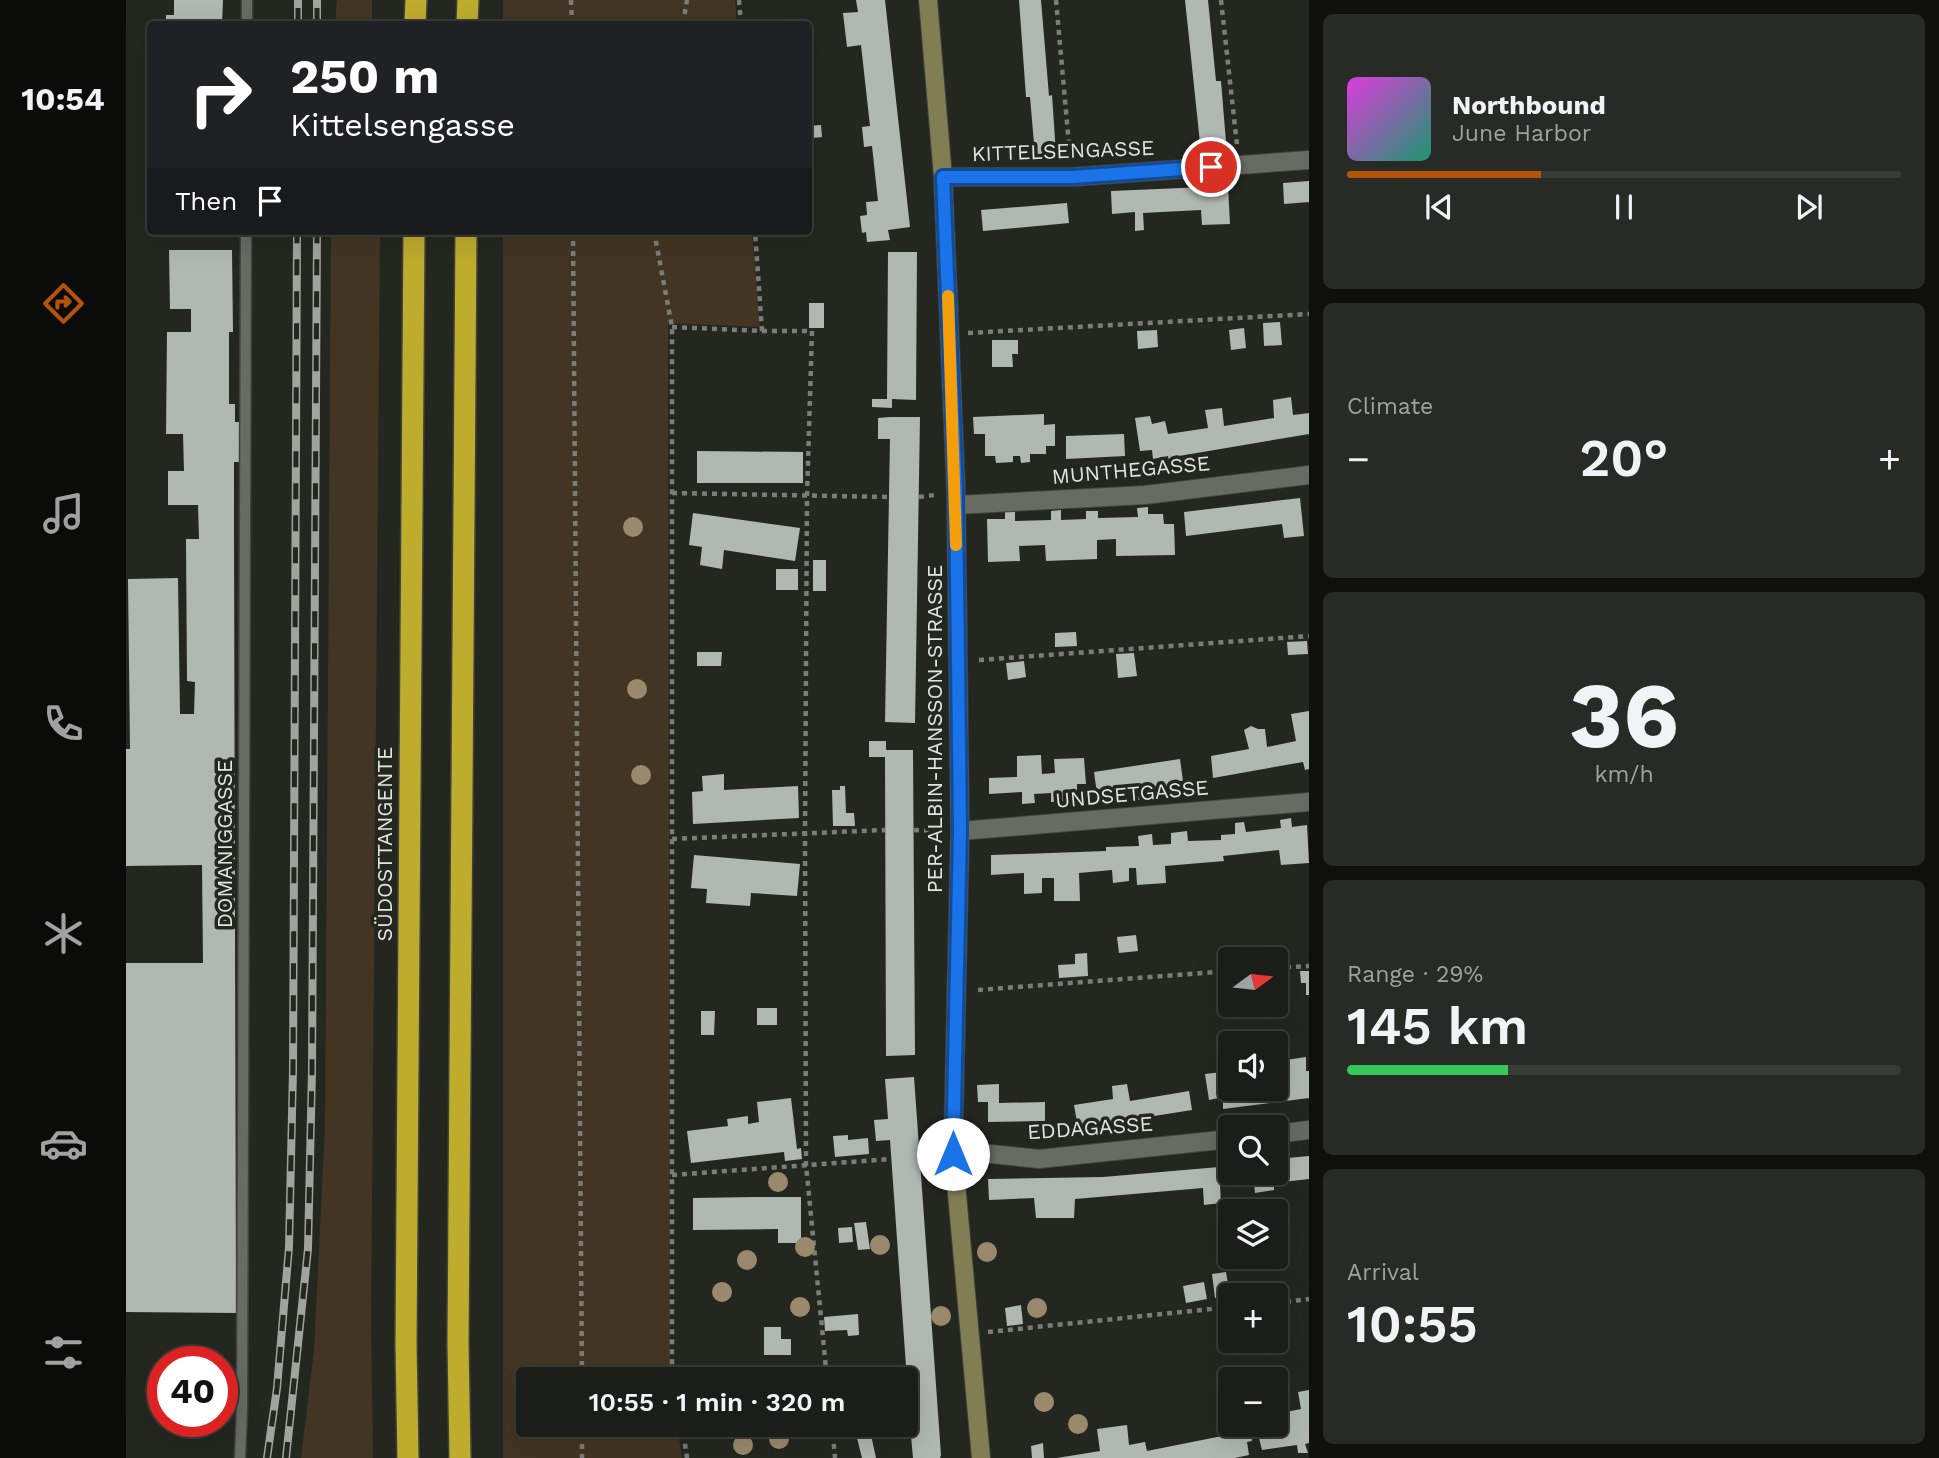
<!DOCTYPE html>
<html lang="en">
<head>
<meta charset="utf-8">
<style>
  :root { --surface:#1b1d18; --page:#282a25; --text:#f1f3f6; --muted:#a0a2a2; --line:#393b37; --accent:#b45309 }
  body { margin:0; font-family:"Work Sans",sans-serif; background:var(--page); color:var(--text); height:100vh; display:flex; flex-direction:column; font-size:26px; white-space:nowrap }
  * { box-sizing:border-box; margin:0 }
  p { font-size:23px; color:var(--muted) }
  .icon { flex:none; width:38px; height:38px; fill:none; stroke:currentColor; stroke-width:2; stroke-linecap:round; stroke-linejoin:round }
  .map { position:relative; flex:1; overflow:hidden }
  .panel { display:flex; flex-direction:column; gap:14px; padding:14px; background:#0f100d; width:630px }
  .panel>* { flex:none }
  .hud { position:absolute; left:21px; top:21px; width:665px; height:214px; border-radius:7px; box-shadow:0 7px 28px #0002,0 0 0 2px var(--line); background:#202124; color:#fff; overflow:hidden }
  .needle { width:46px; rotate:75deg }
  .fabs { position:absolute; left:1092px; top:947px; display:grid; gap:14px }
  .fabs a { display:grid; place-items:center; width:70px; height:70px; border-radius:7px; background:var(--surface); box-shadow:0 7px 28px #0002,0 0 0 2px var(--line); font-size:35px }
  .speed { position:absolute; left:21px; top:1346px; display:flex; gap:14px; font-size:35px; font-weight:700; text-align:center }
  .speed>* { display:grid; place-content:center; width:91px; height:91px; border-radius:50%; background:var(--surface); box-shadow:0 7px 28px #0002,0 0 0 2px var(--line); line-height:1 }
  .speed .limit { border:10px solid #d22; background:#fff; color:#111 }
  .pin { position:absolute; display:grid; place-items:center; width:60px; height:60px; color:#fff; margin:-30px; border:4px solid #fff; border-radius:50%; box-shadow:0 2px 7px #0007 }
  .me { position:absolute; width:77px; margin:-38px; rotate:0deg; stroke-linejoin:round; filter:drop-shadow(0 0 5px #0008) }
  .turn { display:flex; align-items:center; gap:24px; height:147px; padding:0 28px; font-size:32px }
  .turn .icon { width:91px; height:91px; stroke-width:2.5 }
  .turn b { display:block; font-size:49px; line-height:60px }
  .then { display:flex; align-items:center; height:66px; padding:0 28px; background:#0003; gap:14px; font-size:26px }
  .big { font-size:52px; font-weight:600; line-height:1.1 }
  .panel .card { flex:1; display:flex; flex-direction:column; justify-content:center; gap:10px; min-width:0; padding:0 24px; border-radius:10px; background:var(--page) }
  .panel .dial { align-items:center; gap:0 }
  .dial b { font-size:91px; line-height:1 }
  .song { display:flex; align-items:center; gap:21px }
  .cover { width:84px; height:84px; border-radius:10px; background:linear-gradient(135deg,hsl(300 70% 55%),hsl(160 70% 35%)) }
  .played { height:7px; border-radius:4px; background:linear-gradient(90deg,var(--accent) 35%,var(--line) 35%) }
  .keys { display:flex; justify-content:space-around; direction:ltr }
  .heat { display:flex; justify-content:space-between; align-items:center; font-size:38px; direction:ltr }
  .charge { height:10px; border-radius:5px; background:linear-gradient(90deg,#34c759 29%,var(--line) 0) }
  .trip { position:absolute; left:390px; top:1367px; width:402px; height:70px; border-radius:7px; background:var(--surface); box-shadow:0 7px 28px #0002,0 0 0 2px var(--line); font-weight:600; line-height:70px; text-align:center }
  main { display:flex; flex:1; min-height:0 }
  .tab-bar { display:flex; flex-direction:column; width:126px; justify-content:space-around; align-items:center; background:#0b0c0a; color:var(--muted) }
  .tab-bar .icon { width:49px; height:49px }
  .tab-bar .on { color:var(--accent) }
  .tab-bar b { font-size:32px; color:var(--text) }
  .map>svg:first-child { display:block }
  .green { fill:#423523 }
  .building { fill:#b0b8b2 }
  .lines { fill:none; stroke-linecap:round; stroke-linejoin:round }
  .lane-casing { stroke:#40433d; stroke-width:13 }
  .street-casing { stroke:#40433d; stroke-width:20 }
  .secondary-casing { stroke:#40433d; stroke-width:20 }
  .highway-casing { stroke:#40433d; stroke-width:24 }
  .path { stroke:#7b7e78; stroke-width:4.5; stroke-dasharray:5 5; stroke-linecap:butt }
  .lane { stroke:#686b64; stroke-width:10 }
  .street { stroke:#686b64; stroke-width:18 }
  .secondary { stroke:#827e54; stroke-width:18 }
  .highway { stroke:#beac2d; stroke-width:21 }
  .rail-casing { stroke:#a1a39e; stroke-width:8 }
  .rail { stroke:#242720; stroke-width:5; stroke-dasharray:16; stroke-linecap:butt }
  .tree { fill:#9a896c }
  .route-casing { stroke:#114b97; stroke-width:18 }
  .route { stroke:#1a73e8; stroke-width:12 }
  .slow { stroke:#f59e0b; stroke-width:12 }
  .labels { text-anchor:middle; stroke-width:7; stroke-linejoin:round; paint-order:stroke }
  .street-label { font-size:21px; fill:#e2e4e0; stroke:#242720 }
</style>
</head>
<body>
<main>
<nav class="tab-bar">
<b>10:54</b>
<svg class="icon on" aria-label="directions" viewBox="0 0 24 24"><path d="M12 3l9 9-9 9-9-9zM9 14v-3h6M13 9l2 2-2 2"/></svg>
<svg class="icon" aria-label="music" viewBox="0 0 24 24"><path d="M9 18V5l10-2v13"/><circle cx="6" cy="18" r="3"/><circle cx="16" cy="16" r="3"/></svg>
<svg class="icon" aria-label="phone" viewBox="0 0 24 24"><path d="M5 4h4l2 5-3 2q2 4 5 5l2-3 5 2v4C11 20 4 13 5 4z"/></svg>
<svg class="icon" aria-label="climate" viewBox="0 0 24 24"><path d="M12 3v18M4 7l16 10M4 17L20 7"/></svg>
<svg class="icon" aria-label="car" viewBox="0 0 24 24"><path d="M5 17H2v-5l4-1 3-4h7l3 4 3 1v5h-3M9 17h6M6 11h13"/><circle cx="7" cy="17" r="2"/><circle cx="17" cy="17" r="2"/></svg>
<svg class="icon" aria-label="filters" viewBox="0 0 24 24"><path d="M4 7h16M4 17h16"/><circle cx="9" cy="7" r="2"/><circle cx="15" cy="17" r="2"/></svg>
</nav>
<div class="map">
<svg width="1183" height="1458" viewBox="0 0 1183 1458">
  <rect width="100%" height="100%" fill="#242720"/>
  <g class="green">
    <path d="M211 0H246V24H209Z"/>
    <path d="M377 0H609L611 24H377Z"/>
    <path d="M205 231H254L245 1321 247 1458H175L188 1350 199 1127Z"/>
    <path d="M377 231H626L634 327 542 323 544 1379H402V1424L551 1425 556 1458H377Z"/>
  </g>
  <g class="building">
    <path d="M48 0H97L96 24H40V15H48Z"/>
    <path d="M730 0H759L784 227 762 230 764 240 741 242 740 232 736 233 734 216 741 215 740 202 752 201 746 146 738 147 736 127 744 126 735 45 721 47 717 13 732 12Z"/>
    <path d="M893 0H915L923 96 926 95 930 154 909 155 904 97H900Z"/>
    <path d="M1059 0H1082L1090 81H1095L1100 142 1074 143Z"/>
    <path d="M695 125 696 137 686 138 687 159 682 160V126Z"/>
    <path d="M1183 181V202L1158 204 1157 183Z"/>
    <path d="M1102 186 1104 224 1076 225 1075 210 1017 213 1018 230 1009 231V212L986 214 985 191Z"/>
    <path d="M941 203 943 223 857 231 855 210Z"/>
    <path d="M43 250H106L107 332H103V404H109V422H114L113 462H108V524L110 1313 0 1312V963H77L76 865 0 866V749H4L2 579 52 578 54 714H68L69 682 61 681 60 539H73L72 505H42V471H58L57 434H40L41 332H65V309H44Z"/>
    <path d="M762 252H791L790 400 766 399V408L746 407V399H761Z"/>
    <rect x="683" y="303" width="15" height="25"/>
    <path d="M1154 322 1156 345 1138 346 1137 323Z"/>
    <path d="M1118 328 1120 348 1105 350 1103 330Z"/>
    <path d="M1031 330 1032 347 1012 349 1011 331Z"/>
    <path d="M866 340H892V354H886L887 367H866Z"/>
    <path d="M1165 397 1167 415 1183 413V434L1053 456 1054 462 1044 465 1042 456 1027 459 1026 450 1014 451 1009 418 1024 416 1026 424 1039 421 1042 434 1082 428 1079 410 1096 408 1098 426 1148 418 1147 400Z"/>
    <path d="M918 414V425L929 424V446H920V454H904V462L895 463 894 456H887V462L870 463 869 456H859V434H848L847 417Z"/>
    <path d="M764 417H794L789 723 759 722 764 439H752V418Z"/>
    <path d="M998 434 999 456 940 459V436Z"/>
    <path d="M571 451 677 452V483H571Z"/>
    <path d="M1174 498 1178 536 1158 538 1156 524 1060 536 1058 512Z"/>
    <path d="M1022 507V514H1037L1038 524H1048L1049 555 990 556V539L971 540V559L920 561 919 545 893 546 894 561 862 562 861 519H879V511H889V521L925 520V511L935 510V520L960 519V511H972V518L1012 517 1011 508Z"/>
    <path d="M567 513 674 528 669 561 598 550 596 569 574 565 576 547 563 545Z"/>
    <rect x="687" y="560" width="13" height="31"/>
    <rect x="650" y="569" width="22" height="21"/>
    <path d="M950 632 951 646 929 647V633Z"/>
    <path d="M1181 641 1182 654 1162 655 1161 642Z"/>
    <path d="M571 652H596L595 666H571Z"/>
    <path d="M1008 653 1011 676 992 678 990 654Z"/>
    <path d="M898 661 900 677 882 680 880 663Z"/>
    <path d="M1183 711V769L1179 770 1177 762 1087 778 1085 756 1123 749 1118 730 1125 726 1132 729H1139L1141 747 1170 741 1165 714Z"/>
    <path d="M743 741H760V750H787L789 1055 760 1056 759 757H743Z"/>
    <path d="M915 755 916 774 929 773 928 759 958 758 960 784H951V792L938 793 939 801 925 802V793L908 794 909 803 896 804V792L863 794V778L891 777V756Z"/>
    <path d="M1054 759 1057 781 1046 782 1048 794 1005 801 1003 789 971 794 968 772Z"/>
    <path d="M598 774V790L672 786 673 818 567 824 566 792 577 791 576 776Z"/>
    <path d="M714 786H719L720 813H728L729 826H707L706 790H714Z"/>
    <path d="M1165 818 1166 827 1181 825 1183 863 1155 865 1153 850 1097 856 1098 861 1039 866 1040 883 1011 885 1010 868H1003V881L987 883 986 870 953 873 954 901H928V878H916V893L898 894V873L865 875V855L980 851V847L1013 846 1012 836 1026 834 1027 845 1045 844V833L1061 831 1062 841 1095 840V835L1109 834V823L1118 822 1120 832 1155 828 1154 820Z"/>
    <path d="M568 855 674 864 671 896 625 893 624 906 580 903 581 889 565 888Z"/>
    <path d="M1010 935 1012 951 993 953 991 937Z"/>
    <path d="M961 953 962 976 933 978 932 965 949 964V954Z"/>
    <path d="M1174 971H1183V995H1180V983H1175Z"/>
    <path d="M1150 975H1160L1161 992 1150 993Z"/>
    <rect x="631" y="1008" width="20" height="17"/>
    <path d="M575 1011H589L588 1035H575Z"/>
    <path d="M1180 1057V1071H1183V1098L1097 1109V1097L1083 1100 1079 1074 1104 1071V1088H1150V1078L1162 1077 1160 1060Z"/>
    <path d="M788 1077 815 1455 814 1458H787L785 1436 774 1437 773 1424 784 1423 764 1140 750 1141 748 1120 762 1119 759 1079Z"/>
    <path d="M873 1084V1103L919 1102V1121L862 1122V1102H852L851 1085Z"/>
    <path d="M1001 1084 1004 1101 1063 1091 1066 1110 952 1128 948 1105 987 1099 986 1086Z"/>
    <path d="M665 1098 671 1149 675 1148 676 1159 659 1161 658 1152 565 1163 561 1131 602 1126 601 1119 622 1116V1124L633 1122 631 1102Z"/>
    <path d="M722 1135V1140L742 1138 743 1154 709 1157 707 1136Z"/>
    <path d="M1183 1156V1179L1148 1183V1190L1129 1193 1127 1172H1150V1159Z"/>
    <path d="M1093 1167 1095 1203 1078 1205 1077 1188 949 1199 948 1218H910L908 1198 863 1200 862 1179 977 1177Z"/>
    <path d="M630 1197H675V1243H652V1229L567 1230V1198Z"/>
    <path d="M740 1222 744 1249 732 1250 728 1223Z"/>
    <path d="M726 1227 727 1242 713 1243 712 1228Z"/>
    <path d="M1100 1272 1104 1296 1089 1298 1086 1274Z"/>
    <path d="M1078 1282 1081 1299 1060 1303 1057 1286Z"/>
    <path d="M895 1305 897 1324 881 1326 879 1308Z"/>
    <path d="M1104 1313V1341L1099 1342 1095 1314Z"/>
    <path d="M732 1314 733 1335 722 1336 721 1330 699 1331 698 1317Z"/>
    <path d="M638 1327H655V1339H665V1355H638Z"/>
    <path d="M597 1365 599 1376 585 1379 583 1367Z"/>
    <path d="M1183 1390V1443L1179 1444 1182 1453H1172L1171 1445 1136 1450 1131 1430 1144 1428 1143 1424H1150V1407L1159 1406 1160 1412 1175 1409 1172 1392Z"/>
    <path d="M1104 1417V1424H1124L1126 1441 1121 1442 1123 1455 1109 1458H931L974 1451 971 1429 1001 1425 1003 1445 1019 1442 1021 1451 1101 1435 1097 1418Z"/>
    <path d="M607 1424H621L623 1433 609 1436Z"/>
    <path d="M745 1435 750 1458H736L731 1438Z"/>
    <path d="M917 1443 918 1458H906L905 1446Z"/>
  </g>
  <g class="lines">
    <defs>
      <g id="lane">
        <path d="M121 24V0"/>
        <path d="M114 1458 116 1409 120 231"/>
      </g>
      <g id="street">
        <path d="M817 177H946L1183 160"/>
        <path d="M830 505 1019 495 1183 475"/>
        <path d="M834 831 1183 802"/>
        <path d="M1150 1134 1183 1130"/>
        <path d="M827 1150 913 1159 1104 1139"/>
      </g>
      <path id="secondary" d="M802 0 817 177 830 492 834 831 827 1150 855 1458"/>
      <g id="highway">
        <path d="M289 24 290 0"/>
        <path d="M341 24 342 0"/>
        <path d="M282 1458 280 1345 288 231"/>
        <path d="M334 1458 332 1344 340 231"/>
      </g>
    </defs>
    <use href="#lane" class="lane-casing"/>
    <use href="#street" class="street-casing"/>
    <use href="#secondary" class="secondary-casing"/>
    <use href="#highway" class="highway-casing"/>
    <g class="path">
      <path d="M445 0 446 24"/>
      <path d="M613 0 615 24"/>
      <path d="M930 0 944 156"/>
      <path d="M1095 0 1111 145"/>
      <path d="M557 24 561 0"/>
      <path d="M447 231 456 1379"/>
      <path d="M528 231 546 327V1366L548 1379"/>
      <path d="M546 327 636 331 629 231"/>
      <path d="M636 331H686L681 496 679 833 680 1165 701 1379"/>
      <path d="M842 333 1183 314"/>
      <path d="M546 493 763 497"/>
      <path d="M793 497 809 495"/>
      <path d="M853 660 1183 636"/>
      <path d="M788 830 815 831"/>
      <path d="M546 839 759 830"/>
      <path d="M1150 968 1183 966"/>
      <path d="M852 990 1104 971"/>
      <path d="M794 1157 809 1155"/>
      <path d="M546 1175 765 1159"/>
      <path d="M1150 1303 1183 1299"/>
      <path d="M862 1332 1104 1307"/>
      <path d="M456 1424V1458"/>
      <path d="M556 1424 561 1458"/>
      <path d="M706 1424 709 1458"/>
    </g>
    <use href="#lane" class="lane"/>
    <use href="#street" class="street"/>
    <use href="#secondary" class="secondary"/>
    <use href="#highway" class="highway"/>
    <defs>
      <g id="rail">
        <path d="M172 24V0"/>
        <path d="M191 24V0"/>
        <path d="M141 1458 151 1388 163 1247 167 1070 171 231"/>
        <path d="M160 1458 182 1249 186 1071 191 231"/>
      </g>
    </defs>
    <use href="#rail" class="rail-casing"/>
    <use href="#rail" class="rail"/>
  </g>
  <g class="tree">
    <circle cx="507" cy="527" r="10"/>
    <circle cx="511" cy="689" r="10"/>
    <circle cx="515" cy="775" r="10"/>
    <circle cx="652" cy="1182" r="10"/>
    <circle cx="754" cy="1245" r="10"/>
    <circle cx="679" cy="1247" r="10"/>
    <circle cx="861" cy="1252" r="10"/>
    <circle cx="621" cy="1260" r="10"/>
    <circle cx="596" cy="1292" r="10"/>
    <circle cx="674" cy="1307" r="10"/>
    <circle cx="911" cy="1308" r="10"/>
    <circle cx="815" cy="1316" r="10"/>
    <circle cx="918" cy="1402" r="10"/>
    <circle cx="952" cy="1424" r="10"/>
    <circle cx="653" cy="1439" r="10"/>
    <circle cx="617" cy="1445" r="10"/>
  </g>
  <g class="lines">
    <defs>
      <path id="route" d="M827 1154 834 831 830 492 817 177H946L1085 167"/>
    </defs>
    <use href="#route" class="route-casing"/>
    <use href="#route" class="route"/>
    <path class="slow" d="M822 296 830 545"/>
  </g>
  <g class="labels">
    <g class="street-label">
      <text transform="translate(937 151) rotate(-2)" y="7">KITTELSENGASSE</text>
      <text transform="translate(1005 470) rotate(-5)" y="7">MUNTHEGASSE</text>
      <text transform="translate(809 729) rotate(-90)" y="7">PER-ALBIN-HANSSON-STRASSE</text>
      <text transform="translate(1006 794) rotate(-5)" y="7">UNDSETGASSE</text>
      <text transform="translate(99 844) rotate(-90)" y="7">DOMANIGGASSE</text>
      <text transform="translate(259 844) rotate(-90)" y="7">SÜDOSTTANGENTE</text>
      <text transform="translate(964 1128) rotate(-4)" y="7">EDDAGASSE</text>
    </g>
  </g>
</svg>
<div class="fabs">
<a><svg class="needle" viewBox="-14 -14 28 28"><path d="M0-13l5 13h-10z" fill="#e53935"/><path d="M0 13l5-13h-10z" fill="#a0a2a2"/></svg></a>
<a><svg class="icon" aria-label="sound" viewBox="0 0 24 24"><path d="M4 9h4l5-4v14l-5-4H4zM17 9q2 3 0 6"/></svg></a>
<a><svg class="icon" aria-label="search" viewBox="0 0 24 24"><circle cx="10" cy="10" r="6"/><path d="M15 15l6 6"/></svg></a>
<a><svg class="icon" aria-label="layers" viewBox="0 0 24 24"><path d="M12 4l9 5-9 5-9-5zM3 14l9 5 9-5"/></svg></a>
<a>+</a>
<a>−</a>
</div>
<div class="speed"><div class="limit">40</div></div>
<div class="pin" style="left:1085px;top:167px;background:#d93025"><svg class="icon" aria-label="arrive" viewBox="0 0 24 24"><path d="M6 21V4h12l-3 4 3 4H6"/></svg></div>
<svg class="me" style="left:827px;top:1154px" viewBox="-20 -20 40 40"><circle r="19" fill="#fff"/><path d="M0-13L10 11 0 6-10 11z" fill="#1a73e8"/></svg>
<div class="trip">10:55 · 1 min · 320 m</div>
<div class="hud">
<div class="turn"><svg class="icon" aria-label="right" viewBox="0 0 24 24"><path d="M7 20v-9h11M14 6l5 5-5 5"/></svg><div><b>250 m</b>Kittelsengasse</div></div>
<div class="then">Then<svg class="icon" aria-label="arrive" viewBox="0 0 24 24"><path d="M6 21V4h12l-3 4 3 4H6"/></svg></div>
</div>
</div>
<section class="panel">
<div class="card">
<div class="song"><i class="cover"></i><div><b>Northbound</b><p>June Harbor</p></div></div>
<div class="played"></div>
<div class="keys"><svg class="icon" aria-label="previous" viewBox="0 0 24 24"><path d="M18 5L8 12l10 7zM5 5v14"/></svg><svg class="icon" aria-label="pause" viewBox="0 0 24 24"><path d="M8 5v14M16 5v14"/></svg><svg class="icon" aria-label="next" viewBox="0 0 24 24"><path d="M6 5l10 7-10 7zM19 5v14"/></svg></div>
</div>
<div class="card"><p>Climate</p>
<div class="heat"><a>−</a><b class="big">20°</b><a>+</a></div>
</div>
<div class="card dial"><b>36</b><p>km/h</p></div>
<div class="card"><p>Range · 29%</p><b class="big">145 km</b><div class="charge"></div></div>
<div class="card"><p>Arrival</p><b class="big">10:55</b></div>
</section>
</main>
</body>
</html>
